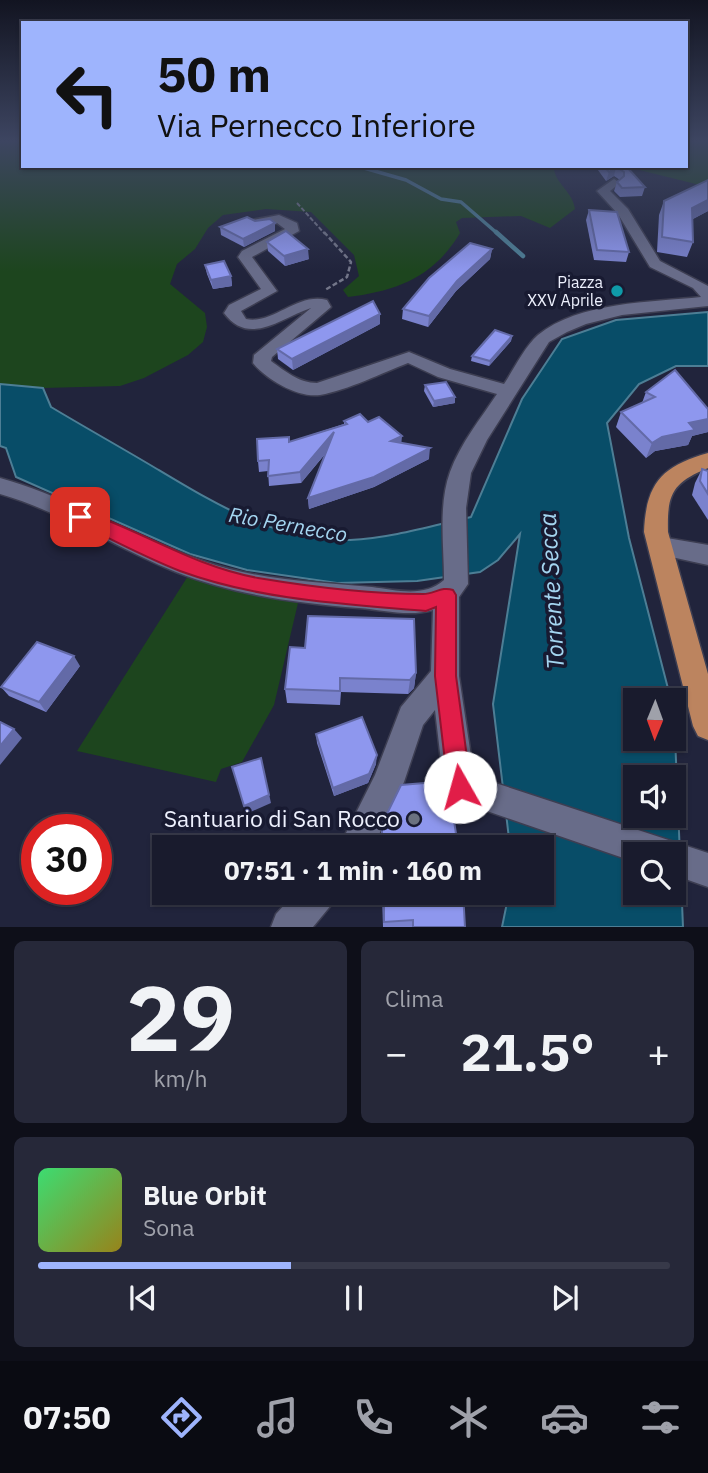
<!DOCTYPE html>
<html lang="it">
<head>
<meta charset="utf-8">
<style>
  :root { --surface:#191b2d; --page:#262839; --text:#f1f3f6; --muted:#9fa1aa; --line:#373949; --accent:#9eb4fd }
  body { margin:0; font-family:"IBM Plex Sans",sans-serif; background:var(--page); color:var(--text); height:100vh; display:flex; flex-direction:column; font-size:26px; white-space:nowrap }
  * { box-sizing:border-box; margin:0 }
  p { font-size:23px; color:var(--muted) }
  .icon { flex:none; width:38px; height:38px; fill:none; stroke:currentColor; stroke-width:2; stroke-linecap:round; stroke-linejoin:round }
  .map { position:relative; height:927px; overflow:hidden }
  .panel { display:flex; flex-direction:column; gap:14px; padding:14px; background:#0e0f19; flex:1 }
  .panel>* { flex:none }
  .banner { position:absolute; left:21px; top:21px; width:667px; height:147px; border-radius:0px; box-shadow:0 2px 5px #0004,0 0 0 2px var(--line); background:#9eb4fd; color:#111; overflow:hidden }
  .needle { width:46px; rotate:181deg }
  .buttons { position:absolute; left:623px; top:688px; display:grid; gap:14px }
  .buttons a { display:grid; place-items:center; width:63px; height:63px; border-radius:0px; background:var(--surface); box-shadow:0 2px 5px #0004,0 0 0 2px var(--line); font-size:35px }
  .speed { position:absolute; left:21px; top:814px; display:flex; gap:14px; font-size:35px; font-weight:700; text-align:center }
  .speed>* { display:grid; place-content:center; width:91px; height:91px; border-radius:50%; background:var(--surface); box-shadow:0 2px 5px #0004,0 0 0 2px var(--line); line-height:1 }
  .speed .limit { border:10px solid #d22; background:#fff; color:#111 }
  .pin { position:absolute; display:grid; place-items:center; width:60px; height:60px; color:#fff; margin:-30px; border-radius:14px; box-shadow:0 4px 10px #0006 }
  .me { position:absolute; width:77px; margin:-38px; rotate:353deg; stroke-linejoin:round; filter:drop-shadow(0 0 5px #0008) }
  .turn { display:flex; align-items:center; gap:24px; height:147px; padding:0 21px; font-size:32px }
  .turn .icon { width:91px; height:91px; stroke-width:2.5 }
  .turn b { display:block; font-size:49px; line-height:60px }
  .big { font-size:52px; font-weight:800; line-height:1.1 }
  .panel .card { flex:1; display:flex; flex-direction:column; justify-content:center; gap:10px; min-width:0; padding:0 24px; border-radius:10px; background:var(--page) }
  .panel .dial { align-items:center; gap:0 }
  .dial b { font-size:91px; line-height:1 }
  .song { display:flex; align-items:center; gap:21px }
  .cover { width:84px; height:84px; border-radius:10px; background:linear-gradient(135deg,hsl(140 70% 55%),hsl(50 70% 35%)) }
  .played { height:7px; border-radius:4px; background:linear-gradient(90deg,var(--accent) 40%,var(--line) 40%) }
  .keys { display:flex; justify-content:space-around; direction:ltr }
  .heat { display:flex; justify-content:space-between; align-items:center; font-size:38px; direction:ltr }
  .panel .tiles { flex:1; display:grid; gap:14px; grid-template-columns:1fr 1fr }
  .card:last-child { grid-column:span 2 }
  .trip { position:absolute; left:152px; top:835px; width:402px; height:70px; border-radius:0px; background:var(--surface); box-shadow:0 2px 5px #0004,0 0 0 2px var(--line); font-weight:800; line-height:70px; text-align:center }
  .menu { display:flex; height:112px; justify-content:space-around; align-items:center; background:#0a0b12; color:var(--muted) }
  .menu .icon { width:49px; height:49px }
  .menu .on { color:var(--accent) }
  .menu b { font-size:32px; color:var(--text) }
  .map>svg:first-child { display:block }
  .green { fill:#1d451e }
  .water { fill:#084d68; stroke:#4d7e95; stroke-width:2; fill-rule:evenodd }
  .lines { fill:none; stroke-linecap:round; stroke-linejoin:round }
  .stream-far1 { stroke:#4d7e95; stroke-width:3.5 }
  .stream { stroke:#4d7e95; stroke-width:4.5 }
  .minor-casing { stroke:#3d3e52; stroke-width:3 }
  .major-casing { stroke:#3d3e52; stroke-width:3 }
  .path-far1 { stroke:#737689; stroke-width:2; stroke-dasharray:4.5 2; stroke-linecap:butt }
  .path { stroke:#737689; stroke-width:2.5; stroke-dasharray:5 2.5; stroke-linecap:butt }
  .minor { fill:#686c89; fill-rule:evenodd }
  .major { fill:#bc845f; fill-rule:evenodd }
  .wall { fill:#7a82cd }
  .shaded-wall { fill:#636aa7 }
  .building { fill:#8e97ee; stroke:#636aa7; stroke-width:2 }
  .route { fill:#e11d48; stroke:#92132f; stroke-width:2 }
  .culture-dot { fill:#0f9aa8; stroke:#181a31; stroke-width:2.5 }
  .worship-dot { fill:#6b7280; stroke:#181a31; stroke-width:2.5 }
  .labels { text-anchor:middle; stroke-width:7; stroke-linejoin:round; paint-order:stroke }
  .far-poi-label { font-size:16px; fill:#edf0fd; stroke:#181a31; text-anchor:end }
  .water-label { font-size:21px; font-style:italic; fill:#a4d5f0; stroke:#181a31 }
  .near-poi-label { font-size:23px; fill:#edf0fd; stroke:#181a31; text-anchor:end }
  .near-water-label { font-size:24px; font-style:italic; fill:#a4d5f0; stroke:#181a31 }
</style>
</head>
<body>
<div class="map">
<svg width="708" height="927" viewBox="0 0 708 927">
  <rect width="100%" height="100%" fill="#21243c"/>
  <g class="green">
    <path d="M0 141H23V166H554C553 182 573 191 575 209L550 228 521 216 462 218 456 222 460 233C434 277 397 291 348 297L343 290 359 276 354 255 311 212 266 209 223 215 208 228 195 249 177 264 170 284 205 313 207 327 203 342 188 355 144 378 120 386 43 388 0 384Z"/>
    <path d="M686 141H708V187L623 166H686Z"/>
    <path d="M188 576 251 594 298 603 274 705 242 762 221 769 216 782 77 751Z"/>
  </g>
  <path class="water" d="M708 312V366H676L639 384 607 423 629 538 671 700H635V738H674V713L683 927H502L509 893 542 892V847H510L493 704 520 534 498 560 480 572 417 581 337 583 247 570 190 554 16 477 6 448 0 446V384L43 388 51 407C86 428 122 448 157 469 217 505 278 542 350 540 392 538 431 526 471 517L522 399 562 339 616 320ZM635 777H674V816H635ZM635 854H674V892H635Z"/>
  <g class="lines">
    <path class="stream-far1" d="M357 166 406 180 441 199 461 202 498 234"/>
    <path class="stream" d="M496 232 523 256"/>
    <defs>
      <g id="minor">
        <path d="M614 179 620 183 610 191 628 209 660 261 708 286V306L622 315 586 324 567 332 549 342 487 440 471 473 466 508 468 584 459 597V676L474 776 708 853V887L674 875V854H635V862L449 798 444 787 435 710 423 725 404 782 373 847H339L375 775 401 707 431 671 433 610C409 617 383 610 359 608 296 603 235 595 176 572 116 548 62 512 0 494V478C72 498 133 537 203 561 257 580 315 582 372 587 396 590 424 598 444 580 444 546 438 505 450 472 460 444 481 418 497 394L438 377 408 363C382 373 348 390 320 395 298 398 267 380 253 363L254 355 311 308C281 318 249 347 224 313L229 305 261 289 238 257 242 251 285 229 277 223 257 227 250 223 252 220 279 215 297 223 299 231 252 257 277 291 241 311 246 319C273 325 297 292 327 300L331 307 272 357 271 361C285 371 299 383 317 383L409 352 450 369 504 384C514 369 525 346 538 335 578 302 652 302 701 297L693 288 650 267 618 214 597 191Z"/>
        <path d="M661 537 708 545V565L653 553 649 546 653 539Z"/>
        <path d="M296 892H337L332 904 313 927H271L276 914Z"/>
      </g>
      <path id="major" d="M708 453V468C672 483 667 494 668 532L708 674V740L698 736 693 726 644 532C646 483 662 466 708 453Z"/>
    </defs>
    <use href="#minor" class="minor-casing"/>
    <use href="#major" class="major-casing"/>
    <path class="path-far1" d="M297 203 325 234"/>
    <path class="path" d="M324 232 351 262 347 277 325 290"/>
    <use href="#minor" class="minor"/>
    <use href="#major" class="major"/>
  </g>
  <g class="wall">
    <path d="M595 166H626L645 187 642 196 620 197 614 191 617 182 620 180 614 176 606 181Z"/>
    <path d="M664 201 708 211 693 219V242L687 257 657 252 659 215Z"/>
    <path d="M589 210 629 252 626 262 594 260 586 220Z"/>
    <path d="M255 221 275 231 244 247 221 235 220 227Z"/>
    <path d="M267 242 309 259 285 266 268 251Z"/>
    <path d="M492 249 490 259 456 291 428 327 402 319 403 309Z"/>
    <path d="M205 265 231 276 232 286 213 289 207 274Z"/>
    <path d="M380 324 293 370 278 359 277 349Z"/>
    <path d="M512 336 511 341 489 366 471 361 472 356Z"/>
    <path d="M675 370 708 432 692 436 688 445 655 451 646 458 616 427 621 412 642 403 646 392Z"/>
    <path d="M425 385 455 397V403L433 407 424 391Z"/>
    <path d="M344 421 368 422 401 443 429 459 374 487 309 509 308 498 326 453 301 483 269 486 268 471 259 472 258 461 289 442 344 424Z"/>
    <path d="M702 469 708 471V520L692 495 695 483Z"/>
    <path d="M290 647 416 673 414 688 408 694 341 692 340 705 287 703 285 689Z"/>
    <path d="M80 666 46 712 9 696 1 687Z"/>
    <path d="M316 734 376 764 368 783 334 796 317 743Z"/>
    <path d="M382 892H463L465 927H383Z"/>
  </g>
  <g class="shaded-wall">
    <path d="M616 167 614 176 606 181 609 172Z"/>
    <path d="M708 200V211L687 222 692 208Z"/>
    <path d="M275 223V231L244 247 243 239Z"/>
    <path d="M308 249 309 259 285 266 284 256Z"/>
    <path d="M492 249 490 259 456 291 428 327 429 316 457 281Z"/>
    <path d="M231 276 232 286 213 289 211 280Z"/>
    <path d="M380 314V324L293 370 292 359Z"/>
    <path d="M512 336 511 341 489 366 490 361Z"/>
    <path d="M455 397V403L433 407 434 401Z"/>
    <path d="M708 419V432L692 436 688 445 655 451 646 458 652 443 662 437 689 423Z"/>
    <path d="M334 432V443L301 483 300 472Z"/>
    <path d="M402 436 401 447 391 441Z"/>
    <path d="M430 448 429 459 374 487 309 509 308 498Z"/>
    <path d="M74 656 80 666 46 712 39 702Z"/>
    <path d="M416 673 414 688 408 694 410 680Z"/>
    <path d="M14 729 22 738 0 765V746Z"/>
    <path d="M377 755 376 764 368 783 334 796 333 788Z"/>
    <path d="M261 758 271 803 246 814 244 806Z"/>
  </g>
  <g class="building">
    <path d="M604 166H626L645 187 622 188 617 182 624 176V172L616 167 609 172Z"/>
    <path d="M708 180V200L692 208 693 242 662 237 664 201Z"/>
    <path d="M589 210 617 212 629 252 597 250Z"/>
    <path d="M247 217 255 221 270 219 275 223 243 239 220 227Z"/>
    <path d="M286 231 308 249 284 256 267 242Z"/>
    <path d="M470 243 492 249 457 281 429 316 403 309 429 278Z"/>
    <path d="M224 261 231 276 211 280 205 265Z"/>
    <path d="M373 301 380 314 292 359 277 349Z"/>
    <path d="M495 330 512 336 490 361 472 356Z"/>
    <path d="M675 370 708 409V419L689 423 695 430 662 437 652 443 621 412 655 397 646 392Z"/>
    <path d="M446 382 455 397 434 401 425 385Z"/>
    <path d="M360 414 368 422 379 417 402 436 391 441 430 448 374 477 308 498 334 432 300 472 268 476 269 460 258 461 257 439 289 437V442L347 424 344 421Z"/>
    <path d="M702 469 708 471V494L700 481Z"/>
    <path d="M308 616 414 619 416 673 410 680 340 678V691L285 689 290 647 305 648Z"/>
    <path d="M37 642 74 656 39 702 1 687Z"/>
    <path d="M362 717 377 755 373 765 369 774 333 788 316 734Z"/>
    <path d="M0 722 14 729 0 746Z"/>
    <path d="M261 758 269 795 244 806 232 767Z"/>
    <path d="M448 781 458 847H382V824L401 785Z"/>
    <path d="M384 892H463L465 927H413V920L384 922Z"/>
  </g>
  <linearGradient id="sky" x2="0" y2="1"><stop stop-color="#121421"/><stop offset="0.52" stop-color="#3d4561"/><stop offset="1" stop-color="#3d4561" stop-opacity="0"/></linearGradient>
  <rect width="708" height="271" fill="url(#sky)"/>
  <path class="route" d="M80 510C141 530 192 566 258 578 312 587 368 594 423 594 434 594 442 586 453 590L456 595V676L471 787 468 796 460 799 451 796 448 787 435 676 436 607 426 611C344 604 259 600 180 571 144 557 109 538 74 521L71 517 74 512Z"/>
  <circle class="culture-dot" cx="617" cy="291" r="7"/>
  <circle class="worship-dot" cx="414" cy="819" r="7"/>
  <g class="labels">
    <g class="far-poi-label">
      <text x="603" y="288">Piazza<tspan x="603" dy="18">XXV Aprile</tspan></text>
    </g>
    <g class="water-label">
      <text transform="translate(288 525) rotate(10)" y="7">Rio Pernecco</text>
    </g>
    <g class="near-poi-label">
      <text x="400" y="827">Santuario di San Rocco</text>
    </g>
    <g class="near-water-label">
      <text transform="translate(552 591) rotate(-93)" y="8">Torrente Secca</text>
    </g>
  </g>
</svg>
<div class="buttons">
<a><svg class="needle" viewBox="-14 -14 28 28"><path d="M0-13l5 13h-10z" fill="#e53935"/><path d="M0 13l5-13h-10z" fill="#9fa1aa"/></svg></a>
<a><svg class="icon" aria-label="sound" viewBox="0 0 24 24"><path d="M4 9h4l5-4v14l-5-4H4zM17 9q2 3 0 6"/></svg></a>
<a><svg class="icon" aria-label="search" viewBox="0 0 24 24"><circle cx="10" cy="10" r="6"/><path d="M15 15l6 6"/></svg></a>
</div>
<div class="speed"><div class="limit">30</div></div>
<div class="pin" style="left:80px;top:517px;background:#d93025"><svg class="icon" aria-label="arrive" viewBox="0 0 24 24"><path d="M6 21V4h12l-3 4 3 4H6"/></svg></div>
<svg class="me" style="left:460px;top:787px" viewBox="-20 -20 40 40"><circle r="19" fill="#fff"/><path d="M0-13L10 11 0 6-10 11z" fill="#e11d48"/></svg>
<div class="trip">07:51 · 1 min · 160 m</div>
<div class="banner">
<div class="turn"><svg class="icon" aria-label="left" viewBox="0 0 24 24"><path d="M17 20v-9H6M10 6l-5 5 5 5"/></svg><div><b>50 m</b>Via Pernecco Inferiore</div></div>
</div>
</div>
<section class="panel">
<div class="tiles">
<div class="card dial"><b>29</b><p>km/h</p></div>
<div class="card"><p>Clima</p>
<div class="heat"><a>−</a><b class="big">21.5°</b><a>+</a></div>
</div>
<div class="card">
<div class="song"><i class="cover"></i><div><b>Blue Orbit</b><p>Sona</p></div></div>
<div class="played"></div>
<div class="keys"><svg class="icon" aria-label="previous" viewBox="0 0 24 24"><path d="M18 5L8 12l10 7zM5 5v14"/></svg><svg class="icon" aria-label="pause" viewBox="0 0 24 24"><path d="M8 5v14M16 5v14"/></svg><svg class="icon" aria-label="next" viewBox="0 0 24 24"><path d="M6 5l10 7-10 7zM19 5v14"/></svg></div>
</div>
</div>
</section>
<nav class="menu">
<b>07:50</b>
<svg class="icon on" aria-label="directions" viewBox="0 0 24 24"><path d="M12 3l9 9-9 9-9-9zM9 14v-3h6M13 9l2 2-2 2"/></svg>
<svg class="icon" aria-label="music" viewBox="0 0 24 24"><path d="M9 18V5l10-2v13"/><circle cx="6" cy="18" r="3"/><circle cx="16" cy="16" r="3"/></svg>
<svg class="icon" aria-label="phone" viewBox="0 0 24 24"><path d="M5 4h4l2 5-3 2q2 4 5 5l2-3 5 2v4C11 20 4 13 5 4z"/></svg>
<svg class="icon" aria-label="climate" viewBox="0 0 24 24"><path d="M12 3v18M4 7l16 10M4 17L20 7"/></svg>
<svg class="icon" aria-label="car" viewBox="0 0 24 24"><path d="M5 17H2v-5l4-1 3-4h7l3 4 3 1v5h-3M9 17h6M6 11h13"/><circle cx="7" cy="17" r="2"/><circle cx="17" cy="17" r="2"/></svg>
<svg class="icon" aria-label="filters" viewBox="0 0 24 24"><path d="M4 7h16M4 17h16"/><circle cx="9" cy="7" r="2"/><circle cx="15" cy="17" r="2"/></svg>
</nav>
</body>
</html>
